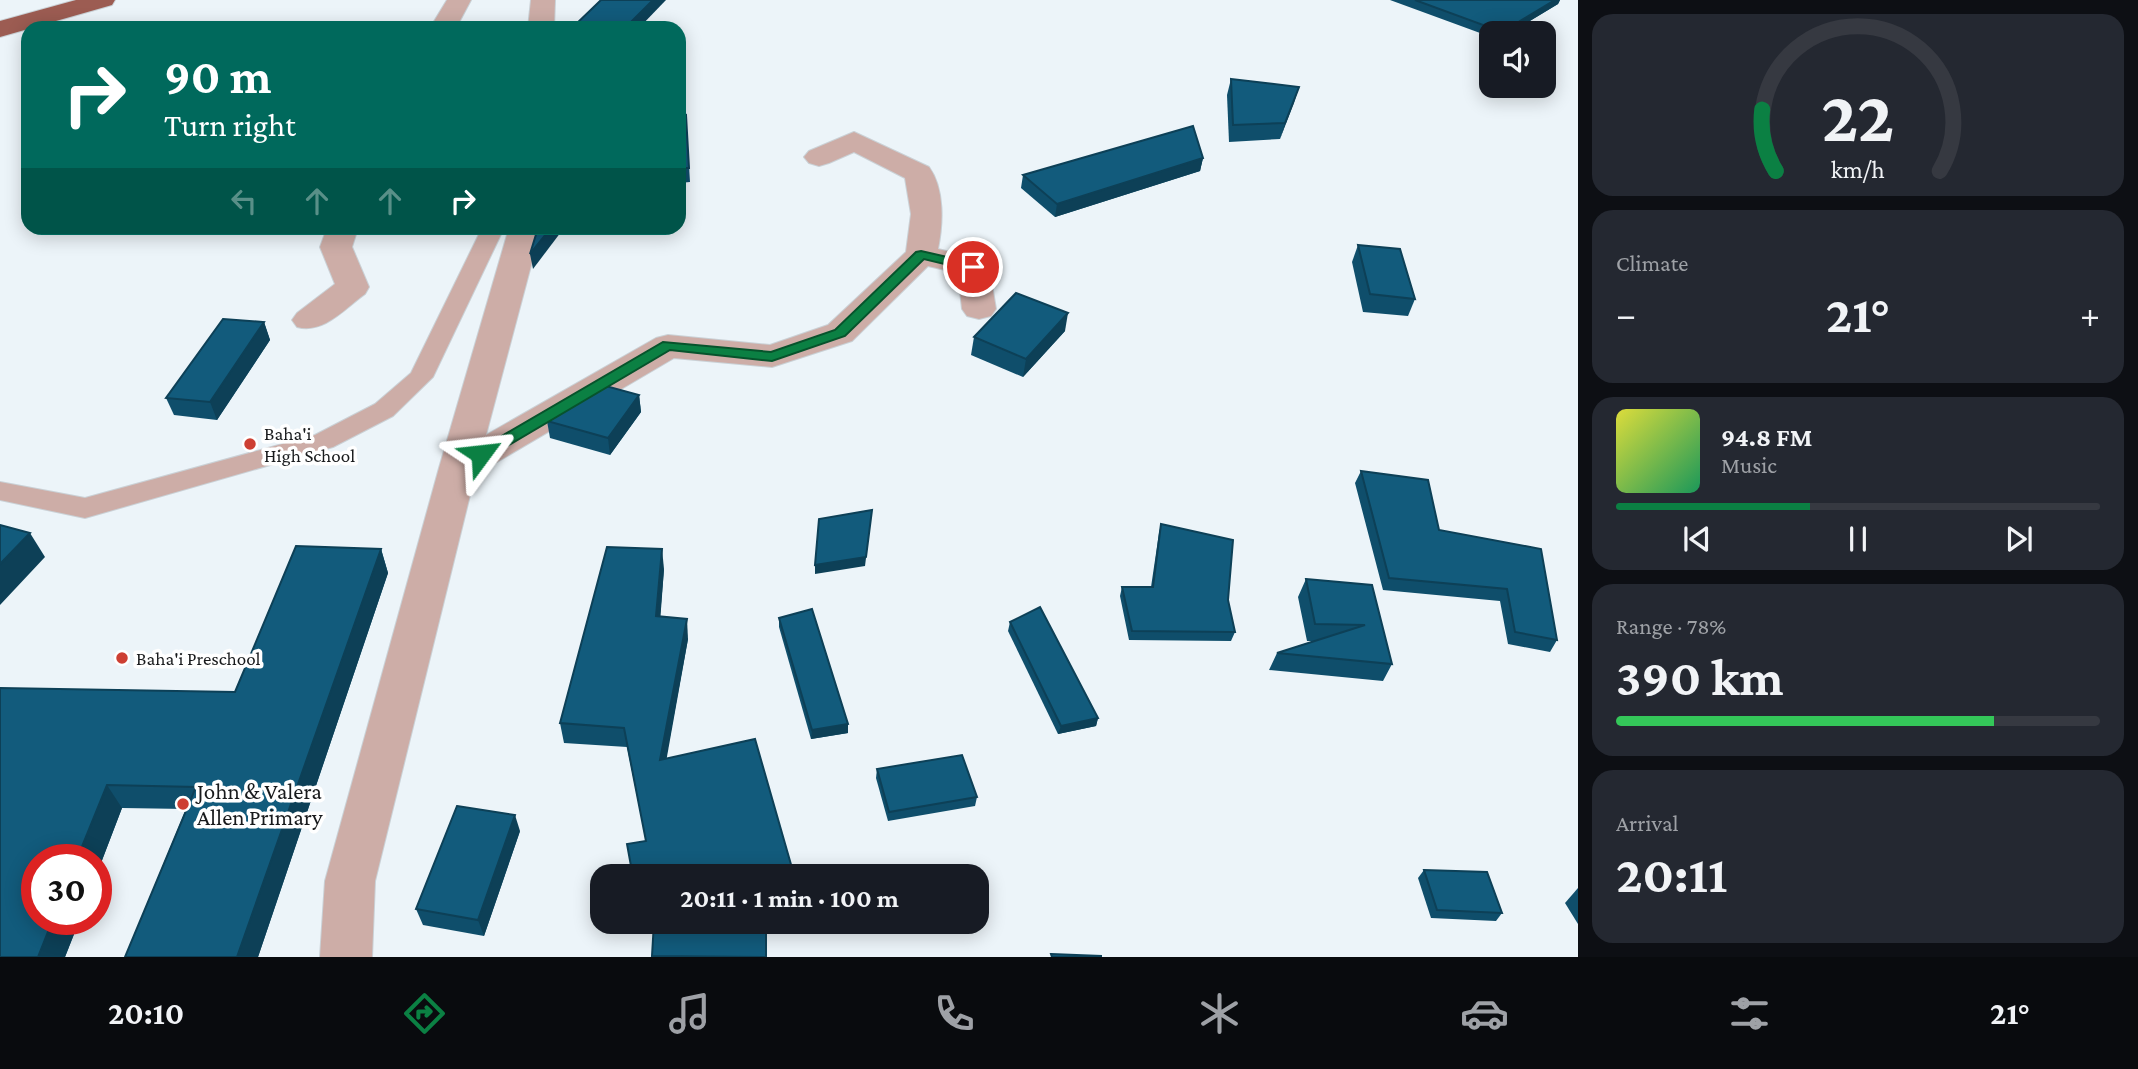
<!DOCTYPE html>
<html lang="en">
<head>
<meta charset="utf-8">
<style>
  :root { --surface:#171b24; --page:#242831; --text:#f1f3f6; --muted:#9ea1a6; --line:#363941; --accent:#0b8043 }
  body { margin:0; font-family:"Crimson Pro",serif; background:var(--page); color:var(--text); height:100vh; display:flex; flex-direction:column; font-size:26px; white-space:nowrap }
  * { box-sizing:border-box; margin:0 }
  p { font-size:23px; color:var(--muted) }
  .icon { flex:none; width:38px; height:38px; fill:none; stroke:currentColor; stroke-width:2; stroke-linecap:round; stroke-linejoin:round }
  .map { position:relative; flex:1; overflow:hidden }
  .sheet { display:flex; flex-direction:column; gap:14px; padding:14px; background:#0d0f14; width:560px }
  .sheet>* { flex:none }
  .banner { position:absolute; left:21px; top:21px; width:665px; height:214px; border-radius:21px; box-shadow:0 4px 18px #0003; background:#00695c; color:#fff; overflow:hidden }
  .fabs { position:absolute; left:1479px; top:21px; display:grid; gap:14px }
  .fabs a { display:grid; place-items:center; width:77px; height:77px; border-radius:14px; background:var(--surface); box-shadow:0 4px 18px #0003; font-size:35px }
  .speed { position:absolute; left:21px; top:844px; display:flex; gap:14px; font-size:35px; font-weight:700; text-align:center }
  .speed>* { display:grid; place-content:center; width:91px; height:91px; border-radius:50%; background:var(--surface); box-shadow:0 4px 18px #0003; line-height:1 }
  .speed .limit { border:10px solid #d22; background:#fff; color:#111 }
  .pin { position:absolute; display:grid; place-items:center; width:60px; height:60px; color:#fff; margin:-30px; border:4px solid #fff; border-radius:50%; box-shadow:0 2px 7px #0007 }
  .me { position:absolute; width:77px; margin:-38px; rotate:60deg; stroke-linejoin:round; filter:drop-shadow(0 0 5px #0008) }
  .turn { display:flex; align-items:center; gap:24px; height:147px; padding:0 28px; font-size:32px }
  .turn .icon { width:91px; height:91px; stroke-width:2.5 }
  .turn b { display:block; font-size:49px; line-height:60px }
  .lanes { display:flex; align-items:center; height:66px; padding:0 28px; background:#0003; justify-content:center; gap:35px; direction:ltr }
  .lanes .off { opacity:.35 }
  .big { font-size:52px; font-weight:700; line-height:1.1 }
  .sheet .card { flex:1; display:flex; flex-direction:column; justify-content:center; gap:10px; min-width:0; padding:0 24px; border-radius:21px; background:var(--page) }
  .sheet .dial { align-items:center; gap:0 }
  .dial svg { height:182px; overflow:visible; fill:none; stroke:var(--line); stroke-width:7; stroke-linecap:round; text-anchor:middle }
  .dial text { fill:var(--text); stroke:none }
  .song { display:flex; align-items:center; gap:21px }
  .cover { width:84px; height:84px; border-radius:10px; background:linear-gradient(135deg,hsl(60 70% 55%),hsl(150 70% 35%)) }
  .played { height:7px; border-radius:4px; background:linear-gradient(90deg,var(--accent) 40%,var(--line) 40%) }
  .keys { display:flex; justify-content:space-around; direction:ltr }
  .heat { display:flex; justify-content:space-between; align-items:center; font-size:38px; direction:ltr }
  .charge { height:10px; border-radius:5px; background:linear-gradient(90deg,#34c759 78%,var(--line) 0) }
  .trip { position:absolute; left:590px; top:864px; width:399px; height:70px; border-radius:21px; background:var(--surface); box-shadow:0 4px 18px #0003; font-weight:700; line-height:70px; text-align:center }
  .menu { display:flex; height:112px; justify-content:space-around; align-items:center; background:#090b0e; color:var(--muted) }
  .menu .icon { width:49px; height:49px }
  .menu .current { color:var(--accent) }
  .menu b { font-size:32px; color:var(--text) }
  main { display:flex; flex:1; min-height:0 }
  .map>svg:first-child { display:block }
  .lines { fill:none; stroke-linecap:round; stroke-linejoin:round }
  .service-casing { stroke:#cad1d6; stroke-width:2 }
  .minor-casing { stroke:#cad1d6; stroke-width:2 }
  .motorway-casing { stroke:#cad1d6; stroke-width:2 }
  .service { fill:#cdada7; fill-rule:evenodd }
  .minor { fill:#cdada7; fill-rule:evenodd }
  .motorway { fill:#9c5c52; fill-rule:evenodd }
  .wall { fill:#0f4e6b }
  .shaded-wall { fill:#0d4057 }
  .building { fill:#125b7c; stroke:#0d4057; stroke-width:2 }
  .route { fill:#0b8043; stroke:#07532c; stroke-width:2 }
  .poi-dot { fill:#cd3f33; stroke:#fff; stroke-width:2.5 }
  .labels { text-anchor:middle; stroke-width:7; stroke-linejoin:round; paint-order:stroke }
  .poi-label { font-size:19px; fill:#181a1c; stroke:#fff; text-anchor:start }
  .near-poi-label { font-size:23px; fill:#181a1c; stroke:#fff; text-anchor:start }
</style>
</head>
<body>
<main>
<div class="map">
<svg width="1578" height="957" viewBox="0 0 1578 957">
  <rect width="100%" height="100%" fill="#ecf4f9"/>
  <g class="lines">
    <defs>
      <path id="service" d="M482 228H504L433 377 393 416 333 447 85 518 0 500V482L85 498 315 435 375 404 411 373Z"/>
      <g id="minor">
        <path d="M447 0H471L456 28H430Z"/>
        <path d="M531 0H555L554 28H528Z"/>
        <path d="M854 132 929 167C945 189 943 224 938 249L984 260 989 267 996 309 991 316 979 319 967 316 962 309 958 273 928 266 852 341 772 367 674 358 475 475 375 881 372 957H320L325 881 439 468 509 228H541L486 435 656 338 668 335 770 345 828 325 906 252 911 214 905 178 854 152 829 163 819 166 809 163 804 157 809 151Z"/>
        <path d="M327 228H358L352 247 369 287 365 294C344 309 324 334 297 327L292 320 297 313 335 284 320 247Z"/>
      </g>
      <path id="motorway" d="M76 0H115L112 5 0 37V21Z"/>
    </defs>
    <use href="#service" class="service-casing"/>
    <use href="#minor" class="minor-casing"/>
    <use href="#motorway" class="motorway-casing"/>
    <use href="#service" class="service"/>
    <use href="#minor" class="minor"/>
    <use href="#motorway" class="motorway"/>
  </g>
  <g class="wall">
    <path d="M1390 0H1560L1558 4 1510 33H1491V37Z"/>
    <path d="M1231 79 1299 87 1280 139 1229 142 1227 95Z"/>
    <path d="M686 115 690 182 679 183V116Z"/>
    <path d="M1203 158 1200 171 1055 217 1021 188 1023 175Z"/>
    <path d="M1358 245 1415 299 1408 316 1363 312 1352 262Z"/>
    <path d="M264 322 270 340 217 420 174 415 166 398Z"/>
    <path d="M1065 331 1023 377 971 355 974 337Z"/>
    <path d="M639 395 641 412 610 455 550 438 547 421Z"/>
    <path d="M1361 471 1439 530 1541 549 1557 640 1550 652 1508 644 1500 601 1383 590 1355 483Z"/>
    <path d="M1161 524 1228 600 1235 632 1231 641 1129 640 1120 596 1122 587H1151L1159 533Z"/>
    <path d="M296 546 381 549 388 573 258 957H125L186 809 122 808 96 876V859H37V919H80L65 957H0V688L235 692Z"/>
    <path d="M664 569 660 617 688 639 666 758 792 877H633L627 844 646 841 627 747 564 743 560 723Z"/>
    <path d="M1306 579 1372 585 1392 664 1383 681 1269 670 1277 653 1313 641H1307L1298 597Z"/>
    <path d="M779 618 848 733 811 739 779 627Z"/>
    <path d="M1010 622 1098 718 1096 726 1058 734 1008 631Z"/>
    <path d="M877 769 977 797 975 806 888 821 876 778Z"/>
    <path d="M520 831 484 936 423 925 416 909Z"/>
    <path d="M1424 870 1502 913 1496 921 1431 918 1418 878Z"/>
    <path d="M1578 888V924L1565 903Z"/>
    <path d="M654 922 767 957H652Z"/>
  </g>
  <g class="shaded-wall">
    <path d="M653 0H666L639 28H625Z"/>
    <path d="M1555 0H1560L1558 4 1510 33H1502Z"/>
    <path d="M1299 87 1294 103 1280 139 1285 123Z"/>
    <path d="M1203 158 1200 171 1055 217 1057 204Z"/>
    <path d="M551 228H564L533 269 530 254Z"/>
    <path d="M1068 313 1065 331 1023 377 1026 359Z"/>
    <path d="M264 322 270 340 217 420 210 402Z"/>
    <path d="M639 395 641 412 610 455 608 438Z"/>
    <path d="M872 510 865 566 815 574V565Z"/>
    <path d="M30 533 45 557 0 605V564Z"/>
    <path d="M381 549 388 573 258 957H237Z"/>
    <path d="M662 549 664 569 659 636 656 616Z"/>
    <path d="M687 619 688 639 663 779 660 760Z"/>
    <path d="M1098 718 1096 726 1058 734 1061 726Z"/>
    <path d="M848 724V733L811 739 812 730Z"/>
    <path d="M107 785 122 808 96 876V859H77Z"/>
    <path d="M515 815 520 831 484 936 478 920Z"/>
    <path d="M792 868V877H767V873Z"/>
    <path d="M53 919H80L65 957H38Z"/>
  </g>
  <g class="building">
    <path d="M601 0H653L625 28H572Z"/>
    <path d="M1415 0H1555L1502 32Z"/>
    <path d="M1231 79 1299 87 1285 123 1233 125Z"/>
    <path d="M686 115 689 168H679V116Z"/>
    <path d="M1193 126 1203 158 1057 204 1023 175Z"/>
    <path d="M538 228H551L530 254Z"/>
    <path d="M1358 245 1400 249 1415 299 1370 294Z"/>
    <path d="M1016 293 1068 313 1026 359 974 337Z"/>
    <path d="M223 319 264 322 210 402 166 398Z"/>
    <path d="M602 385 639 395 608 438 547 421 552 413Z"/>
    <path d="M1361 471 1428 480 1439 530 1541 549 1557 640 1515 632 1507 589 1389 578Z"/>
    <path d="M872 510 866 557 815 565 819 519Z"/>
    <path d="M1161 524 1233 540 1228 600 1235 632 1132 631 1122 587H1153Z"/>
    <path d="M0 525 30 533 0 564Z"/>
    <path d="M296 546 381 549 237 957H125L196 787 107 785 77 859H37V919H53L38 957H0V688L235 692Z"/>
    <path d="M607 547 662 549 656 616 687 619 660 760 755 739 792 868 767 873V877H633L627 844 646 841 624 728 560 723Z"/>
    <path d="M1306 579 1372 585 1392 664 1277 653 1365 625 1315 624Z"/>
    <path d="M1040 607 1098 718 1061 726 1010 622Z"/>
    <path d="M812 609 848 724 812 730 779 618Z"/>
    <path d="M962 755 977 797 889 812 877 769Z"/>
    <path d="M457 806 515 815 478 920 416 909Z"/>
    <path d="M1424 870 1487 872 1502 913 1437 910Z"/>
    <path d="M654 922H766V957L652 956Z"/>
    <path d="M1051 954 1101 956V957H1052Z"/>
  </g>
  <path class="route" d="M921 251 978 264 980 267 973 271 924 259 845 336 772 361 670 350 487 458H476L473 454 476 451 663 342 771 352 835 330 916 252Z"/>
  <g class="poi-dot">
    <circle cx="250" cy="444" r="7"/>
    <circle cx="122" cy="658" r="7"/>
    <circle cx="183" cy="804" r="7"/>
  </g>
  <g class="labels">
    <g class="poi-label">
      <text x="264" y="440">Baha'i<tspan x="264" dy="22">High School</tspan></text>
      <text x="136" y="665">Baha'i Preschool</text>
    </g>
    <g class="near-poi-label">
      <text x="197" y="799">John &amp; Valera<tspan x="197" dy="26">Allen Primary</tspan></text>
    </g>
  </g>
</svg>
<div class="fabs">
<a><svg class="icon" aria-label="sound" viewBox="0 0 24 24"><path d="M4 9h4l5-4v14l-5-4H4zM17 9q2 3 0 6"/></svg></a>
</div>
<div class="speed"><div class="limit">30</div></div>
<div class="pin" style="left:973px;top:267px;background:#d93025"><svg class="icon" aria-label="arrive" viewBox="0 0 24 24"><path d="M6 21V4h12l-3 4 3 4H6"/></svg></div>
<svg class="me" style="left:481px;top:454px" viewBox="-20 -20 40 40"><path d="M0-17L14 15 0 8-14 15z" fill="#0b8043" stroke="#fff" stroke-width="4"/></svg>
<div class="trip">20:11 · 1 min · 100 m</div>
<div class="banner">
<div class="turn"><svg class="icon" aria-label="right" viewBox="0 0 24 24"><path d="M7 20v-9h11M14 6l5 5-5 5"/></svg><div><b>90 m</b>Turn right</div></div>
<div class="lanes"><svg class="icon off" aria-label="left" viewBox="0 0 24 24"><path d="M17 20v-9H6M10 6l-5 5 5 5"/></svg><svg class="icon off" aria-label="ahead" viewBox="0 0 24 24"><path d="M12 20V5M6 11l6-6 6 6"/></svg><svg class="icon off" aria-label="ahead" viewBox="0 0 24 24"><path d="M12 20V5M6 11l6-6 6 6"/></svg><svg class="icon" aria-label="right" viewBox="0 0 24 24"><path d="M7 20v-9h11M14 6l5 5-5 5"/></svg></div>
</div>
</div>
<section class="sheet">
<div class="card dial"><svg viewBox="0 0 100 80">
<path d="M14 69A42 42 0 1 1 86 69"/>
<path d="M14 69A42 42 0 0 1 8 42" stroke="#0b8043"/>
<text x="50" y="56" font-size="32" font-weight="700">22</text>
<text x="50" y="72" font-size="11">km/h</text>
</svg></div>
<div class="card"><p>Climate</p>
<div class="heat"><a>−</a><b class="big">21°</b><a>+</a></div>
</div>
<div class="card">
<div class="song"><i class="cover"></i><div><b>94.8 FM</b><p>Music</p></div></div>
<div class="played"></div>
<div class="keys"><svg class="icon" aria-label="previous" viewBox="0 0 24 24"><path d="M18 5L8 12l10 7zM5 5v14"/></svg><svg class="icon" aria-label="pause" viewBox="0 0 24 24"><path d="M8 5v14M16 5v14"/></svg><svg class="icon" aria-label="next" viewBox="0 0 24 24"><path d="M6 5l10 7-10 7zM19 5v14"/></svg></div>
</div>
<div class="card"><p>Range · 78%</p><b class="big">390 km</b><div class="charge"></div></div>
<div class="card"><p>Arrival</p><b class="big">20:11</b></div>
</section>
</main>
<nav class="menu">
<b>20:10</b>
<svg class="icon current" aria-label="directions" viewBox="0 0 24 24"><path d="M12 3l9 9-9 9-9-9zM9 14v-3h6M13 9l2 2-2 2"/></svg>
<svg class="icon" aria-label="music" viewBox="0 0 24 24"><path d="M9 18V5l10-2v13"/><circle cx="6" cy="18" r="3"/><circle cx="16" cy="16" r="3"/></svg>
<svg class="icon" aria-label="phone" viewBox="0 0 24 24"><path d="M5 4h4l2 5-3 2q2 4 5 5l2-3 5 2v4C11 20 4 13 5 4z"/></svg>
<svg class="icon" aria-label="climate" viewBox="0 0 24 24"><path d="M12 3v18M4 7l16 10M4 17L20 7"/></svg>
<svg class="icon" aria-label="car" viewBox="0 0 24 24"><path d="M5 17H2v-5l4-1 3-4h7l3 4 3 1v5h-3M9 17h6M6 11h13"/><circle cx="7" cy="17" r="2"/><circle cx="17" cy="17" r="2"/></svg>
<svg class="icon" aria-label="filters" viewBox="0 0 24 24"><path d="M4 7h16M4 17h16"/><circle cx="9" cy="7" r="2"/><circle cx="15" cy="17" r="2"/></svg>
<b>21°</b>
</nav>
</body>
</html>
